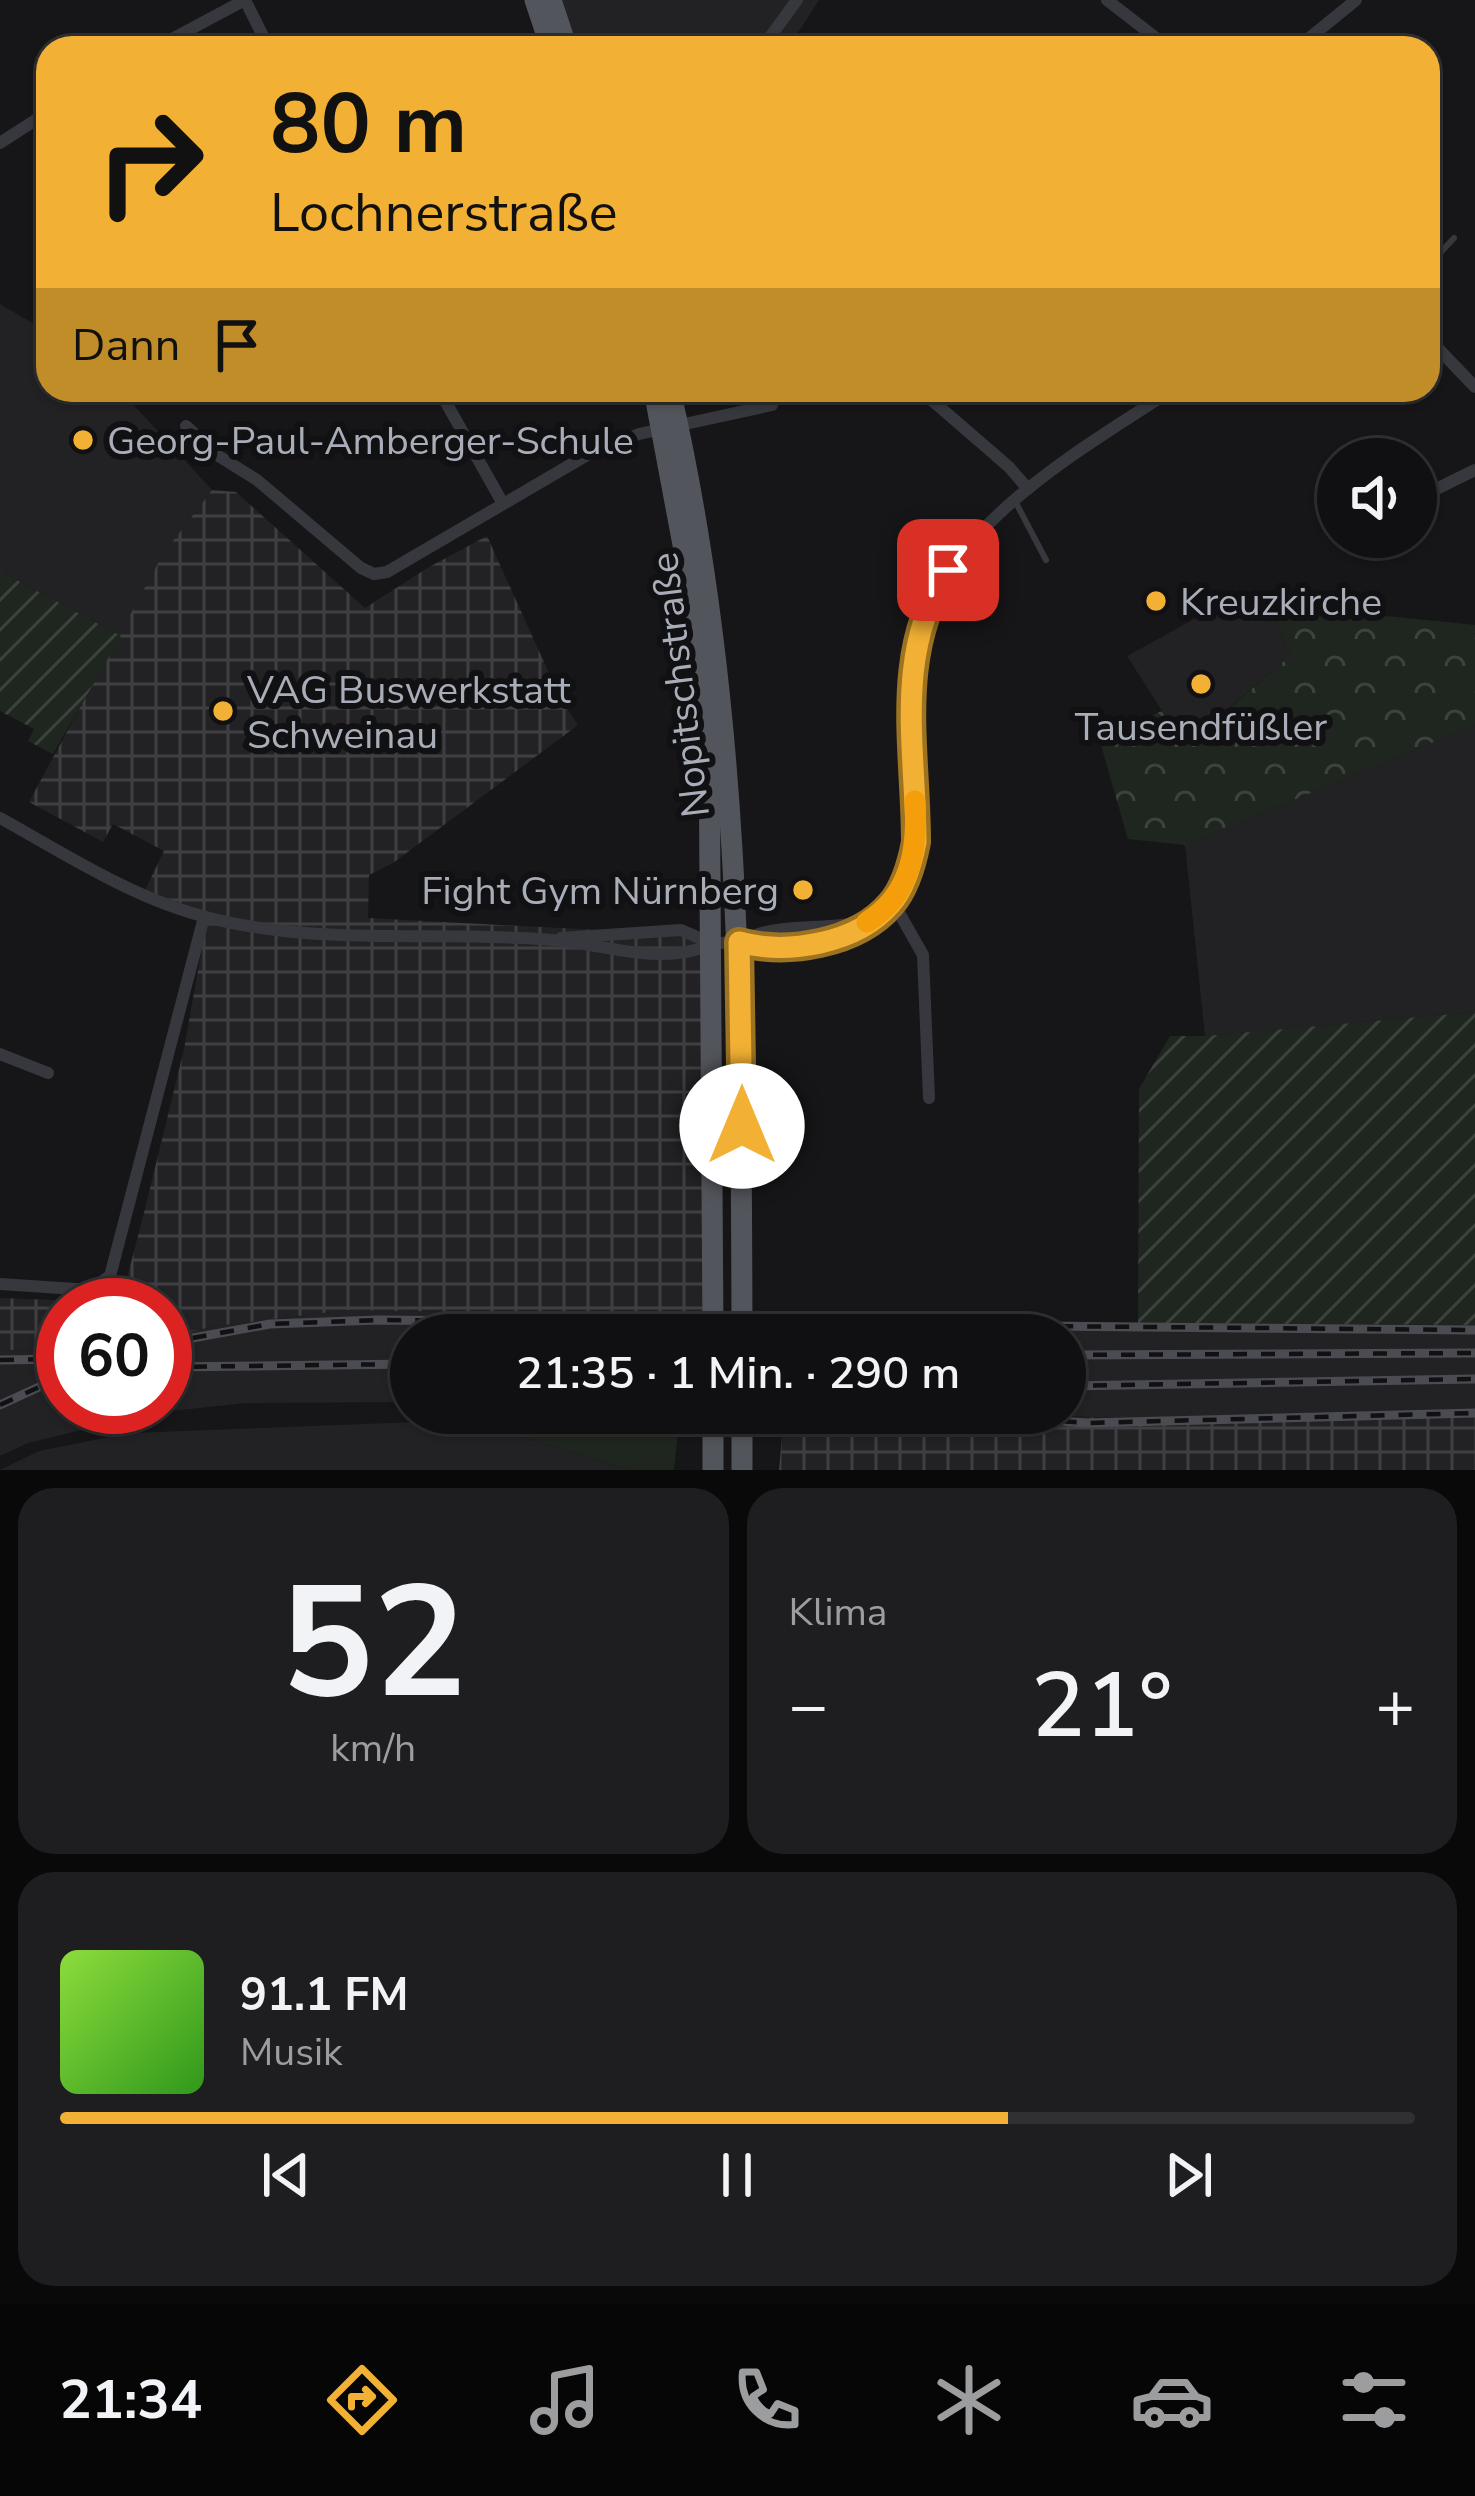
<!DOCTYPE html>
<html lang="de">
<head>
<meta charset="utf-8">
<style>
  :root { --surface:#101012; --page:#1e1e20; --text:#f1f3f6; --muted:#9c9d9f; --line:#303032; --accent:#f2b134 }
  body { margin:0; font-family:"Nunito Sans",sans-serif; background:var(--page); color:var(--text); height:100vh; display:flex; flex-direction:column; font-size:45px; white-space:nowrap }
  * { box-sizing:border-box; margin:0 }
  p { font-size:39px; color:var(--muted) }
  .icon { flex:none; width:66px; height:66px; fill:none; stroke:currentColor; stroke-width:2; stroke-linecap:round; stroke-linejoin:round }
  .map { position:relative; height:1470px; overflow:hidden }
  .drawer { display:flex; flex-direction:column; gap:18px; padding:18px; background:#09090a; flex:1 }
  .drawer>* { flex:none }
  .guide { position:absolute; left:36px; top:36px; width:1404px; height:366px; border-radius:36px; box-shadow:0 3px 9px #0004,0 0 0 3px var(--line); background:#f2b134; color:#111; overflow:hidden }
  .tools { position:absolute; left:1317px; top:438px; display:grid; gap:24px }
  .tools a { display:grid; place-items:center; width:120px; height:120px; border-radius:50%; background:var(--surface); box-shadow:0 3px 9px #0004,0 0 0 3px var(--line); font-size:60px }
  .speed { position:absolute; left:36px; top:1278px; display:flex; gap:24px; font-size:60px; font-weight:700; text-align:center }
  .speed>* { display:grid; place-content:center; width:156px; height:156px; border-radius:50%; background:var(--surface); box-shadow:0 3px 9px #0004,0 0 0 3px var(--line); line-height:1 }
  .speed .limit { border:18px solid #d22; background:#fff; color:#111 }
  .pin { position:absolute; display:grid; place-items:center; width:102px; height:102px; color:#fff; margin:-51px; border-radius:24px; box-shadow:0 6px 18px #0006 }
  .me { position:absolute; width:132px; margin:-66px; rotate:0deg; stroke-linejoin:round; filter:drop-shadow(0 0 9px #0008) }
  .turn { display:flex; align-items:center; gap:42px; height:252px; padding:0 36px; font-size:54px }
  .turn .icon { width:156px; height:156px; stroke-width:2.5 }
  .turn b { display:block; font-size:84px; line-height:102px }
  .then { display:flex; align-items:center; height:114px; padding:0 36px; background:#0003; gap:24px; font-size:45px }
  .big { font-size:90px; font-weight:600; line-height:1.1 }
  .drawer .card { flex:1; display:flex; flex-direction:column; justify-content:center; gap:18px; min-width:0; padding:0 42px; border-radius:36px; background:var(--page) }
  .drawer .dial { align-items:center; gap:0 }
  .dial b { font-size:156px; line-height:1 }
  .song { display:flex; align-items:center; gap:36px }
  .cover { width:144px; height:144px; border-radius:18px; background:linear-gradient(135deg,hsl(90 70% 55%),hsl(110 70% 35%)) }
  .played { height:12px; border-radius:6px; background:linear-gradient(90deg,var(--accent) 70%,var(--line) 70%) }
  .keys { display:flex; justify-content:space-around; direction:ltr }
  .heat { display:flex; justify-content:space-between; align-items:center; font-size:66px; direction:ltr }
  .drawer .tiles { flex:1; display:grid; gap:18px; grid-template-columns:1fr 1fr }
  .card:last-child { grid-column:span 2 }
  .trip { position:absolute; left:390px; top:1314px; width:696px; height:120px; border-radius:60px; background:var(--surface); box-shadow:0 3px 9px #0004,0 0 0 3px var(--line); font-weight:600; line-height:120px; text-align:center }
  .menu { display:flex; height:192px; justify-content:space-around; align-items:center; background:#060607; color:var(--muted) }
  .menu .icon { width:84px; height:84px }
  .menu .current { color:var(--accent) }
  .menu b { font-size:54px; color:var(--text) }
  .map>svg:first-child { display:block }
  .built { fill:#222225 }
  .industrial { fill:url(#industrial-grid) }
  .grass { fill:#1e261f }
  .park { fill:url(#park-crowns) }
  .garden { fill:url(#garden-furrows) }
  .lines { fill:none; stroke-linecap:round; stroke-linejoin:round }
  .lane { stroke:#37383d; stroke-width:6 }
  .street { stroke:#37383d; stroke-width:12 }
  .primary { stroke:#53555c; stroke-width:21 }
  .rail-casing { stroke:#4a4c52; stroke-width:9 }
  .rail { stroke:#111113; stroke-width:4.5; stroke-dasharray:14; stroke-linecap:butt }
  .route-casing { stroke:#9d7322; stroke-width:30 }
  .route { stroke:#f2b134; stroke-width:21 }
  .slow { stroke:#f59e0b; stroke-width:21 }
  .poi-dot { fill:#f2b134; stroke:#111113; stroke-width:4.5 }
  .labels { text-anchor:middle; stroke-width:12; stroke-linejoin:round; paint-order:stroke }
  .poi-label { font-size:39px; fill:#a8adb8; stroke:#111113; text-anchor:start }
  .street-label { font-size:39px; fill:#a8adb8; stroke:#111113 }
</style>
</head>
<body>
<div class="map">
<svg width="1475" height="1470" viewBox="0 0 1475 1470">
  <defs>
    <pattern id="industrial-grid" width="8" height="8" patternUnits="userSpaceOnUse" patternTransform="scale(3)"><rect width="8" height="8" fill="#222225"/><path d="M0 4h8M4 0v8" fill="none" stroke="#3f3f43"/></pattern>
    <pattern id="park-crowns" width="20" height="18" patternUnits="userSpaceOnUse" patternTransform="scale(3)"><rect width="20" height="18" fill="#1e261f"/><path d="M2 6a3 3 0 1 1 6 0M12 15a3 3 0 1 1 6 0" fill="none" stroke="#3c433d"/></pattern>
    <pattern id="garden-furrows" width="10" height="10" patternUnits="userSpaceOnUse" patternTransform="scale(3)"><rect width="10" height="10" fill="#1e261f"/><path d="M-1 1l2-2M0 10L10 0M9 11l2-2" fill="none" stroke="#3c433d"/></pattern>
  </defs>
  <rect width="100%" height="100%" fill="#161618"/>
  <g class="built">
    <path d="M559 0H819L788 48H575Z"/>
    <path d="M0 304 48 332V390H120L212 490 163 554 121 636 0 571Z"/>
    <path d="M1232 598 1273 611 1290 656 1192 739 1162 711 1127 656Z"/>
    <path d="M1475 725V1012L1205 1036 1185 845Z"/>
    <path d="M348 1310 661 1316 714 1321 1475 1325V1412L1134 1418 959 1413H1065V1335H411V1402L245 1403 153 1413 28 1443 0 1456V1350L63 1351V1407H165V1338L216 1326Z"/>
    <path d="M467 1420 631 1470H0L39 1451 130 1433Z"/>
  </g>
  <g class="industrial">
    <path d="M212 490 236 492 365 608 429 567 487 536 562 702 578 725 393 863 369 875 368 918 711 936 714 1321 661 1316 348 1310 216 1326 165 1338V1305H63V1351L0 1350V1298L108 1302 124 1289 143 1217 184 1049 208 914 145 890 164 851 113 824 103 842 29 802 163 554Z"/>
    <path d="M1475 1412V1470H779L784 1413 1134 1418Z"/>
  </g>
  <path class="grass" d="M494 1413H680L674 1470H631L467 1420Z"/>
  <path class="park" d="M1276 605 1475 625V725L1185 845 1128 839 1099 738 1162 711 1193 739 1290 656 1273 611Z"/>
  <g class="garden">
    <path d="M0 571 121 636 53 754 28 741 34 729 0 711Z"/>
    <path d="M1475 1012V1325L1138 1323 1139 1089 1170 1036H1205Z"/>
  </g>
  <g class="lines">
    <g class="lane">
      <path d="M1428 266 1454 238"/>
      <path d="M1015 501 1046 560"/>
    </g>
    <g class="street">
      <path d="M245 0 269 48"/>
      <path d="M1107 0 1169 48"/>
      <path d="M155 48 245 0"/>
      <path d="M762 48 797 0"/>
      <path d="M1297 48 1356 0"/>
      <path d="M0 143 48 112"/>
      <path d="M1428 338 1475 387"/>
      <path d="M439 390 502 502"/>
      <path d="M920 390 1009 467 1028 489"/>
      <path d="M186 426 217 455 257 480 361 568 374 574 387 572 594 451 639 434 772 405"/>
      <path d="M1416 499 1475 470"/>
      <path d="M0 818C65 854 134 899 206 917 319 947 437 930 552 940 593 943 638 958 679 953 698 951 713 942 733 942 745 942 756 949 768 949 792 950 818 945 840 936 884 920 907 888 916 842 916 782 904 719 913 659 932 533 1074 454 1172 390"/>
      <path d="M893 902 923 955 929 1098"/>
      <path d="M561 938 681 930 711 943"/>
      <path d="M739 942C774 922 819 931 859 922"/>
      <path d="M0 1054 48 1073"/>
      <path d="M0 1284 90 1290 110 1276 204 917"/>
    </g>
    <g class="primary">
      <path d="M535 0 551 48"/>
      <path d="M551 0 567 48"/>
      <path d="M654 390 693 598 709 732 713 1335"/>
      <path d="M670 390C742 705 741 1014 742 1335"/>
      <path d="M742 1413V1470"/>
      <path d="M713 1470V1413"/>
    </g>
    <defs>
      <g id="rail">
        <path d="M165 1343 270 1324 378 1320 1475 1330"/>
        <path d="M1065 1355 1475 1353"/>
        <path d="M0 1360 63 1359"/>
        <path d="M165 1367 411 1364"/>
        <path d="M1065 1386 1475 1379"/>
        <path d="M0 1405 63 1376"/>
        <path d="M951 1413 1086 1423 1475 1413"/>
      </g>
    </defs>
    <use href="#rail" class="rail-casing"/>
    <use href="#rail" class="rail"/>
  </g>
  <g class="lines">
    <defs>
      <path id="route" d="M742 1126 739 942C787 955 857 944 891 904 905 888 912 863 916 842 916 748 893 654 948 570"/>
    </defs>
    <use href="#route" class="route-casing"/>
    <use href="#route" class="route"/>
    <path class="slow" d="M867 922C911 895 918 849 915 801"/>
  </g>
  <g class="poi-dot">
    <circle cx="83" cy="440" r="12"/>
    <circle cx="1156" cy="601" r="12"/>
    <circle cx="1201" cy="684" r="12"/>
    <circle cx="223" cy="711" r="12"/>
    <circle cx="803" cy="890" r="12"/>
  </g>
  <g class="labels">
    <g class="poi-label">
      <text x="107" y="454">Georg-Paul-Amberger-Schule</text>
      <text x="1180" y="615">Kreuzkirche</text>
      <text x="247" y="703">VAG Buswerkstatt<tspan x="247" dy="45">Schweinau</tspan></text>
      <text x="1201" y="740" text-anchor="middle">Tausendfüßler</text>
      <text x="779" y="904" text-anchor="end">Fight Gym Nürnberg</text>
    </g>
    <g class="street-label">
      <text transform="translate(679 685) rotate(-97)" y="14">Nopitschstraße</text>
    </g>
  </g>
</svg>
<div class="tools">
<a><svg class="icon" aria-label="sound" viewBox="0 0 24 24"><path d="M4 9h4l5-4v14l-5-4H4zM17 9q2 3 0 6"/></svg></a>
</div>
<div class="speed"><div class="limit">60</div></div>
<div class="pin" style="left:948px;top:570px;background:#d93025"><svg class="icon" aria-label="arrive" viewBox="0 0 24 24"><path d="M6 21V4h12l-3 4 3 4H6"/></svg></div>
<svg class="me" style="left:742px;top:1126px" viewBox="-20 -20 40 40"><circle r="19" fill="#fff"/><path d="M0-13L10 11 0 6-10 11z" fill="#f2b134"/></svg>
<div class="trip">21:35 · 1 Min. · 290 m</div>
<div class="guide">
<div class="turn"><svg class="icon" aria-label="right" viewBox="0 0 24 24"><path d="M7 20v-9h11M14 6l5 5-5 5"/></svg><div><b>80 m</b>Lochnerstraße</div></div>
<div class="then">Dann<svg class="icon" aria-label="arrive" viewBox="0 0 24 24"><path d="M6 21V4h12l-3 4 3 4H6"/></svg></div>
</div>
</div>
<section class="drawer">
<div class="tiles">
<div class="card dial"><b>52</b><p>km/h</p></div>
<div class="card"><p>Klima</p>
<div class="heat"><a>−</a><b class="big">21°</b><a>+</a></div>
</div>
<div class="card">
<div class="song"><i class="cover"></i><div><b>91.1 FM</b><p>Musik</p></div></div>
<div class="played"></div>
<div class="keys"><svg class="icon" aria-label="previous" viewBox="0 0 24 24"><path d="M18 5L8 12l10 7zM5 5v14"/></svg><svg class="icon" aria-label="pause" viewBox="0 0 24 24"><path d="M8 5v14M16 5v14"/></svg><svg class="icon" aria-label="next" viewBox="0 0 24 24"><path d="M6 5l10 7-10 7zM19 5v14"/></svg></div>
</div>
</div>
</section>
<nav class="menu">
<b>21:34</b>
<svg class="icon current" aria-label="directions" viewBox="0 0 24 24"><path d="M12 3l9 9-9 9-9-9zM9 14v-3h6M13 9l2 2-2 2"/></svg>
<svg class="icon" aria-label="music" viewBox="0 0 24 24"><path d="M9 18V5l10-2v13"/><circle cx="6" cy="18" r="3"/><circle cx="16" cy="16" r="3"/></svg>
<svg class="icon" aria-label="phone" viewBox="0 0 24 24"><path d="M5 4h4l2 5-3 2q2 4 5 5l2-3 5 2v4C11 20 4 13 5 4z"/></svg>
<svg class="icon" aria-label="climate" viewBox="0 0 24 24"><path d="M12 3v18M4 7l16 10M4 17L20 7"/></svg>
<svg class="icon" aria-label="car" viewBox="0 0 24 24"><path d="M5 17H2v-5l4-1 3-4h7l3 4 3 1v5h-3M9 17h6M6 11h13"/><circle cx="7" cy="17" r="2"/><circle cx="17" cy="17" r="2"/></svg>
<svg class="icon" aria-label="filters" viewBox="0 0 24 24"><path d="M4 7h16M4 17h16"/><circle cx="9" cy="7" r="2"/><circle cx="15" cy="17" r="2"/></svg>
</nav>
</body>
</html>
